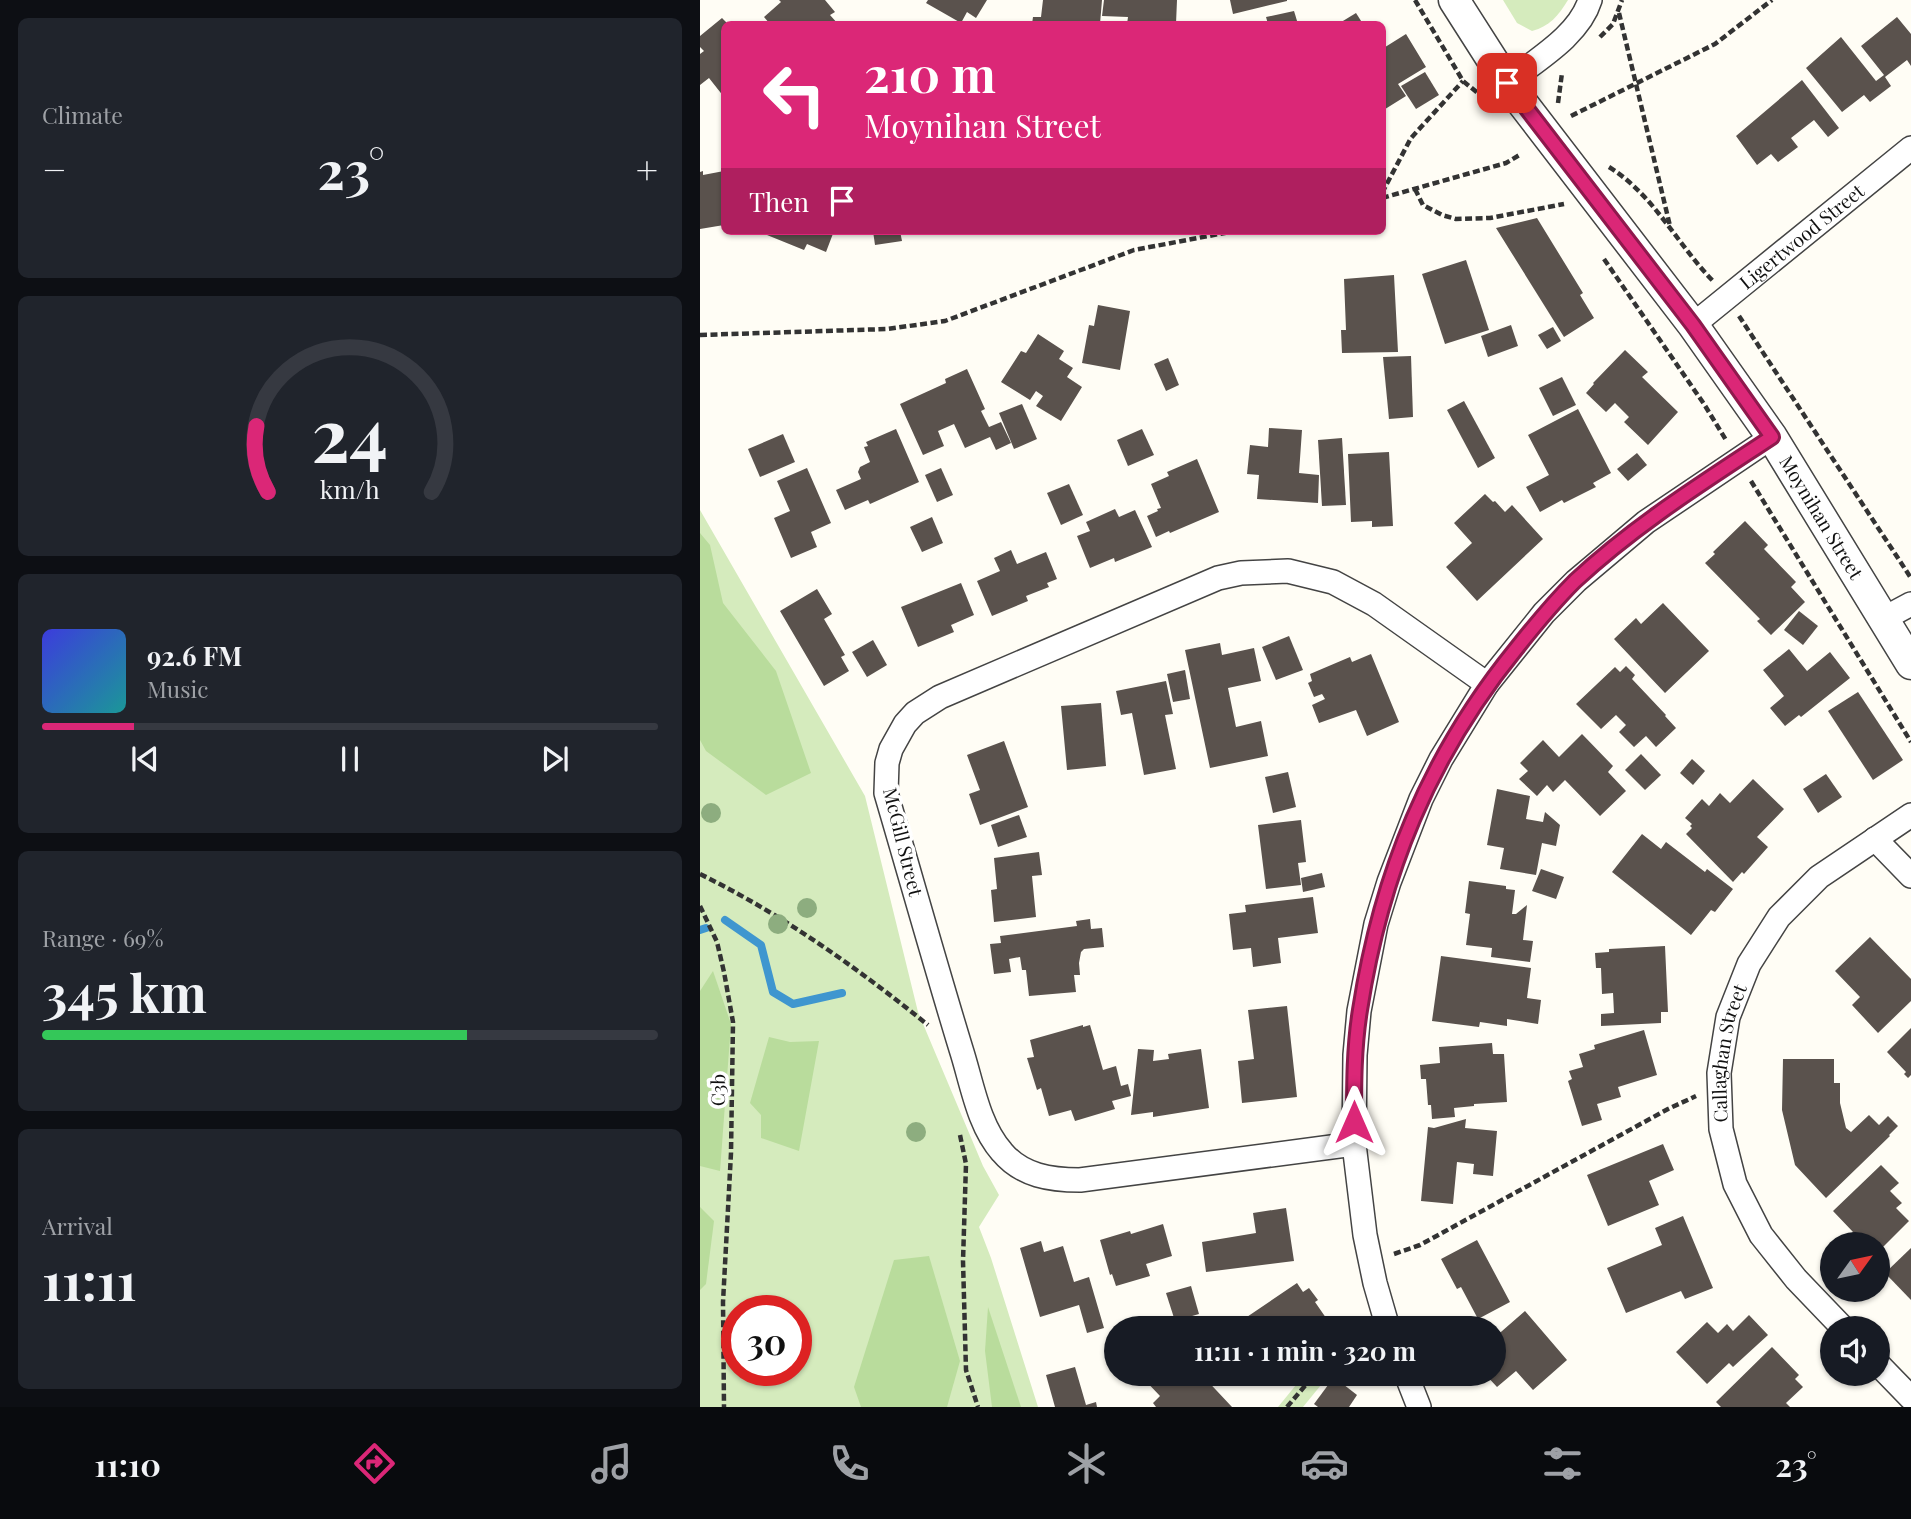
<!DOCTYPE html>
<html lang="en">
<head>
<meta charset="utf-8">
<style>
  :root { --surface:#171b24; --page:#20242c; --text:#f1f3f6; --muted:#9ea1a6; --line:#363941; --accent:#db2777 }
  body { margin:0; font-family:"Playfair Display",serif; background:var(--page); color:var(--text); height:100vh; display:flex; flex-direction:column; font-size:26px; white-space:nowrap }
  * { box-sizing:border-box; margin:0 }
  p { font-size:23px; color:var(--muted) }
  .icon { flex:none; width:38px; height:38px; fill:none; stroke:currentColor; stroke-width:2; stroke-linecap:round; stroke-linejoin:round }
  .map { position:relative; flex:1; overflow:hidden }
  .side { display:flex; flex-direction:column; gap:18px; padding:18px; background:#0d0f14; width:700px }
  .side>* { flex:none }
  .banner { position:absolute; left:21px; top:21px; width:665px; height:214px; border-radius:10px; box-shadow:0 2px 5px #0004; background:#db2777; color:#fff; overflow:hidden }
  .needle { width:46px; rotate:57deg }
  .fabs { position:absolute; left:1120px; top:1232px; display:grid; gap:14px }
  .fabs a { display:grid; place-items:center; width:70px; height:70px; border-radius:50%; background:var(--surface); box-shadow:0 2px 5px #0004; font-size:35px }
  .speed { position:absolute; left:21px; top:1295px; display:flex; gap:14px; font-size:35px; font-weight:700; text-align:center }
  .speed>* { display:grid; place-content:center; width:91px; height:91px; border-radius:50%; background:var(--surface); box-shadow:0 2px 5px #0004; line-height:1 }
  .speed .limit { border:10px solid #d22; background:#fff; color:#111 }
  .pin { position:absolute; display:grid; place-items:center; width:60px; height:60px; color:#fff; margin:-30px; border-radius:14px; box-shadow:0 4px 10px #0006 }
  .me { position:absolute; width:77px; margin:-38px; rotate:0deg; stroke-linejoin:round; filter:drop-shadow(0 0 5px #0008) }
  .turn { display:flex; align-items:center; gap:24px; height:147px; padding:0 28px; font-size:32px }
  .turn .icon { width:91px; height:91px; stroke-width:2.5 }
  .turn b { display:block; font-size:49px; line-height:60px }
  .then { display:flex; align-items:center; height:66px; padding:0 28px; background:#0003; gap:14px; font-size:26px }
  .big { font-size:52px; font-weight:700; line-height:1.1 }
  .side .widget { flex:1; display:flex; flex-direction:column; justify-content:center; gap:10px; min-width:0; padding:0 24px; border-radius:10px; background:var(--page) }
  .side .dial { align-items:center; gap:0 }
  .dial svg { height:182px; overflow:visible; fill:none; stroke:var(--line); stroke-width:7; stroke-linecap:round; text-anchor:middle }
  .dial text { fill:var(--text); stroke:none }
  .song { display:flex; align-items:center; gap:21px }
  .cover { width:84px; height:84px; border-radius:10px; background:linear-gradient(135deg,hsl(240 70% 55%),hsl(180 70% 35%)) }
  .played { height:7px; border-radius:4px; background:linear-gradient(90deg,var(--accent) 15%,var(--line) 15%) }
  .keys { display:flex; justify-content:space-around; direction:ltr }
  .heat { display:flex; justify-content:space-between; align-items:center; font-size:38px; direction:ltr }
  .charge { height:10px; border-radius:5px; background:linear-gradient(90deg,#34c759 69%,var(--line) 0) }
  .trip { position:absolute; left:404px; top:1316px; width:402px; height:70px; border-radius:35px; background:var(--surface); box-shadow:0 2px 5px #0004; font-weight:700; line-height:70px; text-align:center }
  .tab-bar { display:flex; height:112px; justify-content:space-around; align-items:center; background:#090b0e; color:var(--muted) }
  .tab-bar .icon { width:49px; height:49px }
  .tab-bar .active { color:var(--accent) }
  .tab-bar b { font-size:32px; color:var(--text) }
  main { display:flex; flex:1; min-height:0 }
  .map>svg:first-child { display:block }
  .green { fill:#d5ebbd; fill-rule:evenodd }
  .forest { fill:#b9dc9c }
  .lines { fill:none; stroke-linecap:round; stroke-linejoin:round }
  .stream { stroke:#3f96cf; stroke-width:8 }
  .building { fill:#5a524d }
  .minor-casing { stroke:#444; stroke-width:26 }
  .tertiary-casing { stroke:#444; stroke-width:33 }
  .path { stroke:#333; stroke-width:4.5; stroke-dasharray:7 3.5; stroke-linecap:butt }
  .minor { stroke:#fff; stroke-width:23 }
  .tertiary { stroke:#fff; stroke-width:30 }
  .tree { fill:#8dad7f }
  .route-casing { stroke:#8e194d; stroke-width:18 }
  .route { stroke:#db2777; stroke-width:12 }
  .labels { text-anchor:middle; stroke-width:7; stroke-linejoin:round; paint-order:stroke }
  .street-label { font-size:19px; fill:#111; stroke:#fff }
</style>
</head>
<body>
<main>
<section class="side">
<div class="widget"><p>Climate</p>
<div class="heat"><a>−</a><b class="big">23°</b><a>+</a></div>
</div>
<div class="widget dial"><svg viewBox="0 0 100 80">
<path d="M14 69A42 42 0 1 1 86 69"/>
<path d="M14 69A42 42 0 0 1 9 40" stroke="#db2777"/>
<text x="50" y="56" font-size="32" font-weight="700">24</text>
<text x="50" y="72" font-size="11">km/h</text>
</svg></div>
<div class="widget">
<div class="song"><i class="cover"></i><div><b>92.6 FM</b><p>Music</p></div></div>
<div class="played"></div>
<div class="keys"><svg class="icon" aria-label="previous" viewBox="0 0 24 24"><path d="M18 5L8 12l10 7zM5 5v14"/></svg><svg class="icon" aria-label="pause" viewBox="0 0 24 24"><path d="M8 5v14M16 5v14"/></svg><svg class="icon" aria-label="next" viewBox="0 0 24 24"><path d="M6 5l10 7-10 7zM19 5v14"/></svg></div>
</div>
<div class="widget"><p>Range · 69%</p><b class="big">345 km</b><div class="charge"></div></div>
<div class="widget"><p>Arrival</p><b class="big">11:11</b></div>
</section>
<div class="map">
<svg width="1211" height="1407" viewBox="0 0 1211 1407">
  <rect width="100%" height="100%" fill="#fffdf5"/>
  <g class="green">
    <path d="M803 0H868C858 16 850 26 832 31L817 23Z"/>
    <path d="M0 510 165 796 218 1012 283 1166 299 1195 279 1227 291 1258 338 1407H0ZM37 1311H96V1370H37Z"/>
    <path d="M605 1374H630L603 1407H578Z"/>
  </g>
  <g class="forest">
    <path d="M0 533 10 545 23 603 76 671 111 773 66 795 6 751 0 740Z"/>
    <path d="M13 971 31 1024 20 1171 0 1166V991Z"/>
    <path d="M69 1037 90 1042 119 1041 99 1151 61 1138V1115L50 1103Z"/>
    <path d="M0 1207 14 1221 6 1284 0 1290Z"/>
    <path d="M229 1256 260 1361 247 1407H161L154 1387 194 1260Z"/>
    <path d="M288 1307 321 1407H292L285 1351Z"/>
  </g>
  <g class="lines">
    <g class="stream">
      <path d="M25 920 61 945 73 992 93 1004 142 993"/>
      <path d="M0 930 6 928"/>
    </g>
  </g>
  <g class="building">
    <path d="M79 0H125L135 12 130 15 138 24H70L64 17 81 2Z"/>
    <path d="M228 0H287L276 18 267 12 261 23 226 3Z"/>
    <path d="M343 0H402L400 24H332L333 17H341Z"/>
    <path d="M404 0H477L476 24H427L428 17 402 16Z"/>
    <path d="M530 0H587V1L533 14Z"/>
    <path d="M594 11 598 24H568L566 17Z"/>
    <path d="M656 13 663 24H638Z"/>
    <path d="M1197 17 1211 34V66L1207 60 1185 77 1191 86 1170 102 1164 95 1142 112 1106 68 1141 37 1176 81 1184 75 1161 46Z"/>
    <path d="M22 18 28 24H24V97L9 78 0 85V54L4 51 0 47V36Z"/>
    <path d="M706 34 726 67 698 84 706 96 682 111V49Z"/>
    <path d="M725 72 739 95 716 109 701 86Z"/>
    <path d="M1102 80 1139 128 1128 137 1114 120 1091 138 1098 147 1078 162 1071 154 1057 165 1036 136Z"/>
    <path d="M3 171V175L24 171V225L0 229V172Z"/>
    <path d="M837 218 883 293 880 295 894 318 864 337 796 228Z"/>
    <path d="M68 231H134L126 252 107 244 104 250 67 235Z"/>
    <path d="M173 231H200L202 241 175 245Z"/>
    <path d="M766 260 789 330 745 344 722 274Z"/>
    <path d="M694 275 698 352 642 353 641 330H646L644 279Z"/>
    <path d="M398 305 430 311 420 370 382 363 389 325 394 326Z"/>
    <path d="M811 325 818 346 788 357 781 336Z"/>
    <path d="M853 327 861 341 847 349 838 335Z"/>
    <path d="M338 334 364 351 359 359 373 368 367 377 382 387 361 421 336 406 343 396 336 391 330 400 301 382 321 351 326 353Z"/>
    <path d="M925 350 948 372 942 377 978 412 948 445 924 422 929 417 915 403 906 412 886 393 894 384 893 383Z"/>
    <path d="M711 356 713 417 689 419 683 357Z"/>
    <path d="M468 358 479 385 466 391 454 364Z"/>
    <path d="M267 369 285 409 281 411 289 427 301 422 311 443 296 450 290 437 265 448 254 424 238 431 244 446 223 455 200 404 246 383 245 379Z"/>
    <path d="M862 377 876 405 853 416 839 388Z"/>
    <path d="M764 401 795 458 778 468 747 410Z"/>
    <path d="M322 404 337 439 314 449 299 413Z"/>
    <path d="M878 409 911 473 893 483 896 487 864 503 862 500 840 512 826 487 849 475 828 435Z"/>
    <path d="M569 428 602 430 599 473 619 475 618 503 557 499 559 475 547 474 550 445 568 447Z"/>
    <path d="M196 429 219 482 170 504 168 500 145 510 136 490 161 479 158 472 160 467 170 462 164 447 168 446 166 442Z"/>
    <path d="M442 429 454 455 428 466 417 440Z"/>
    <path d="M83 434 95 462 60 477 48 449Z"/>
    <path d="M642 438 646 505 622 506 618 440Z"/>
    <path d="M689 452 693 526 672 527V521L651 522 648 454Z"/>
    <path d="M937 453 947 465 928 481 917 469Z"/>
    <path d="M497 459 519 512 470 533 469 531 456 537 447 516 458 511 457 509 461 508 451 484 469 476 467 472Z"/>
    <path d="M107 468 131 523 111 532 117 547 91 558 74 518 90 511 77 481Z"/>
    <path d="M241 468 253 495 237 502 225 475Z"/>
    <path d="M369 484 383 515 361 525 347 493Z"/>
    <path d="M785 494 793 502 795 501 805 512 812 505 843 539 777 601 746 567 772 543 754 523Z"/>
    <path d="M415 509 419 517 435 510 452 547 415 562 414 558 390 568 377 536 390 531 386 522Z"/>
    <path d="M232 517 243 543 222 552 210 527Z"/>
    <path d="M1045 521 1068 545 1064 549 1096 582 1091 587 1105 602 1071 635 1057 621 1060 619 1005 563 1015 554 1013 552Z"/>
    <path d="M311 550 317 564 346 552 357 579 347 583 349 587 326 596 328 601 292 616 277 581 300 571 294 558Z"/>
    <path d="M261 583 274 615 251 625 254 632 218 647 201 607Z"/>
    <path d="M117 589 132 614 124 619 145 655 141 657 149 671 124 686 80 611Z"/>
    <path d="M963 603 1009 651 965 693 914 639 936 618 941 624Z"/>
    <path d="M1099 611 1118 626 1103 645 1084 630Z"/>
    <path d="M589 636 603 670 576 680 562 647Z"/>
    <path d="M173 640 187 665 167 677 152 652Z"/>
    <path d="M520 643 522 655 554 648 561 681 528 688 536 727 561 721 568 756 510 768 485 650Z"/>
    <path d="M1089 649 1107 671 1130 652 1150 678 1101 717 1099 715 1085 726 1070 708 1084 696 1063 670Z"/>
    <path d="M671 654 699 722 667 736 656 710 619 723 612 705 625 699 622 694 614 697 608 683 612 681 610 674 650 657 652 662Z"/>
    <path d="M926 666 935 675 932 679 966 715 965 716 976 728 956 747 946 736 934 747 919 732 926 725 916 715 901 729 876 704 915 667 920 672Z"/>
    <path d="M485 670 490 699 473 702 467 674Z"/>
    <path d="M466 681 473 714 465 715 476 769 444 775 432 713 421 715 416 691Z"/>
    <path d="M1158 692 1203 760 1173 780 1128 711Z"/>
    <path d="M401 703 406 766 367 770 361 706Z"/>
    <path d="M882 734 913 766 908 772 926 791 900 816 865 780 853 792 847 785 837 796 819 779 828 771 820 763 843 740 859 757Z"/>
    <path d="M304 741 328 807 280 825 269 794 280 790 267 755Z"/>
    <path d="M941 754 961 775 945 790 925 770Z"/>
    <path d="M992 759 1005 771 993 785 980 773Z"/>
    <path d="M588 772 596 807 573 813 565 777Z"/>
    <path d="M1126 774 1142 797 1118 813 1103 789Z"/>
    <path d="M1053 779 1084 809 1057 837 1068 847 1044 874 1042 872 1033 882 986 834 992 828 990 826 992 824 985 818 1002 799 1009 806 1020 793 1030 803Z"/>
    <path d="M797 789 830 796 826 819 843 822 845 812 860 825 856 846 842 843 836 875 800 869 804 848 787 845Z"/>
    <path d="M319 815 327 837 298 847 291 825Z"/>
    <path d="M601 820 606 862 598 863 601 885 566 889 558 825Z"/>
    <path d="M942 834 961 849 966 842 1005 872 1007 869 1033 889 1015 912 1011 910 991 935 912 872Z"/>
    <path d="M339 852 342 875 332 876 336 917 294 922 291 890 297 889 294 858Z"/>
    <path d="M841 869 864 877 856 899 832 891Z"/>
    <path d="M622 873 625 887 603 892 601 878Z"/>
    <path d="M769 881 806 886V889L815 890 812 914H816L827 905 823 940 833 941 830 962 791 957 792 948 766 945 770 914 765 913Z"/>
    <path d="M613 897 618 933 578 938 581 963 553 967 551 948 533 950 529 914 546 912 545 905Z"/>
    <path d="M390 919 391 929 402 928 404 947 384 949 381 952 379 963 380 975H374L376 992 329 996 326 970H322L320 957 309 959 311 972 294 974 290 944 301 943 300 936 377 926 376 921Z"/>
    <path d="M1170 937 1211 979V1001L1178 1033 1152 1005 1160 997 1135 971Z"/>
    <path d="M965 946 968 1012H961V1023L901 1026V1014L914 1013 913 993 902 994 901 968H896L895 953 909 952V949Z"/>
    <path d="M741 956 831 968 827 998 841 1000 838 1024 807 1019V1026L780 1022 779 1027 732 1021Z"/>
    <path d="M587 1006 597 1097 542 1103 538 1061 554 1059 548 1010Z"/>
    <path d="M383 1025V1027L390 1025 403 1070 416 1066 421 1086 428 1084 431 1096 412 1101 415 1109 375 1121 371 1110 349 1116 341 1088 337 1090 327 1058 334 1057 330 1040Z"/>
    <path d="M1211 1028V1075L1208 1078 1204 1074 1206 1072 1187 1052Z"/>
    <path d="M944 1030 957 1075 918 1087 921 1097 897 1104 902 1120 882 1126 868 1081 872 1079 869 1071 883 1067 879 1054 895 1049 894 1045Z"/>
    <path d="M792 1043 793 1054H804L807 1102 774 1104V1106L754 1108 755 1117 732 1119 731 1105H728L726 1079H721L720 1065 740 1063 739 1047Z"/>
    <path d="M438 1049 454 1050 453 1061 469 1059 468 1054 501 1049 509 1108 453 1117V1112L431 1115Z"/>
    <path d="M1083 1059H1134V1083H1140V1103L1146 1128 1151 1132 1169 1115 1179 1125 1188 1116 1198 1126 1189 1135 1190 1136 1126 1198 1095 1165 1082 1110Z"/>
    <path d="M766 1119 765 1128 797 1131 793 1176 773 1174 774 1164 757 1162 753 1204 721 1201 728 1127 734 1128Z"/>
    <path d="M963 1144 974 1170 949 1181 959 1205 908 1226 887 1175Z"/>
    <path d="M1181 1165 1199 1183 1190 1191 1202 1203 1196 1208 1209 1221 1178 1252V1244H1156L1148 1236 1153 1232 1133 1211Z"/>
    <path d="M586 1208 594 1261 506 1272 502 1242 556 1233 553 1213Z"/>
    <path d="M983 1216 1013 1288 985 1299 981 1291 926 1313 907 1268 962 1245 955 1228Z"/>
    <path d="M463 1224 472 1256 446 1264 450 1276 416 1286 412 1274 410 1275 400 1240 430 1231 431 1234Z"/>
    <path d="M777 1240 810 1302 778 1319 761 1287 757 1289 741 1259Z"/>
    <path d="M341 1241 344 1252 363 1246 374 1282 389 1277 404 1328 387 1333 379 1305 340 1317 320 1248Z"/>
    <path d="M1211 1248V1300L1185 1273Z"/>
    <path d="M597 1283 603 1292 609 1288 618 1300 615 1302 633 1328H541L538 1323Z"/>
    <path d="M491 1286 499 1314 475 1321 466 1293Z"/>
    <path d="M825 1311 867 1360 833 1390 816 1371 797 1387 785 1374H794V1338Z"/>
    <path d="M1049 1315 1068 1335 1033 1367 1029 1363 1007 1384 976 1352 1007 1322 1018 1333 1027 1324 1033 1331Z"/>
    <path d="M1072 1347 1099 1375 1095 1379 1103 1387 1086 1403 1090 1407H1021L1016 1402Z"/>
    <path d="M375 1367 386 1405 396 1402 397 1407H355L346 1375Z"/>
    <path d="M443 1374H501L532 1407H456L453 1403 460 1396 441 1376Z"/>
    <path d="M634 1377 657 1395 649 1407H618L614 1404Z"/>
  </g>
  <g class="lines">
    <defs>
      <g id="minor">
        <path d="M807 83C836 60 879 36 890 0"/>
        <path id="s1" d="M993 325 1211 148"/>
        <path d="M1183 619 1211 604"/>
        <path d="M1175 839 1211 876"/>
        <path d="M654 1144 380 1180C351 1180 322 1176 302 1152 278 1125 272 1083 261 1049 235 964 211 878 186 793L187 763 191 749 205 724 215 713 240 697 518 578 541 573 588 571 633 582 674 604 787 684"/>
        <path d="M688 1328 675 1283 665 1235 654 1144 655 1055 659 1011 676 924 689 882 721 799 741 759 787 684 844 613 876 581 946 522 1072 437"/>
        <path id="s2" d="M1143 1328 1096 1279 1061 1235 1035 1184 1021 1129 1019 1073 1028 1017 1049 964 1079 917 1119 877 1211 815"/>
        <path d="M1178 1364 1211 1398"/>
        <path d="M706 1374 719 1407"/>
      </g>
      <g id="tertiary">
        <path id="s3" d="M754 0 807 83 993 325 1072 437 1211 664"/>
      </g>
    </defs>
    <use href="#minor" class="minor-casing"/>
    <use href="#tertiary" class="tertiary-casing"/>
    <g class="path">
      <path d="M715 0 763 81 779 94"/>
      <path d="M919 13 970 226"/>
      <path d="M900 37 913 24 922 0"/>
      <path d="M858 103 862 73"/>
      <path d="M871 116 1015 44 1072 0"/>
      <path d="M909 167C954 195 977 244 1013 281"/>
      <path d="M715 189 723 205 742 215 756 219 790 218 864 204"/>
      <path d="M682 193 711 138 763 81"/>
      <path d="M682 198 806 163 821 154"/>
      <path d="M904 259 1004 404 1026 440"/>
      <path d="M1039 316 1211 578"/>
      <path d="M0 335 187 329 245 321 434 250 535 231"/>
      <path d="M1051 481 1211 742"/>
      <path d="M0 874C83 915 156 967 228 1025"/>
      <path d="M0 906 17 942 24 972 33 1022 31 1153 23 1302 24 1407"/>
      <path d="M260 1135 266 1164 263 1261 266 1370 278 1407"/>
      <path d="M694 1254 720 1245 968 1109 996 1096"/>
      <path d="M653 1328 662 1318"/>
      <path d="M587 1407 615 1374"/>
    </g>
    <use href="#minor" class="minor"/>
    <use href="#tertiary" class="tertiary"/>
  </g>
  <g class="tree">
    <circle cx="11" cy="813" r="10"/>
    <circle cx="107" cy="908" r="10"/>
    <circle cx="78" cy="924" r="10"/>
    <circle cx="216" cy="1132" r="10"/>
  </g>
  <g class="lines">
    <defs>
      <path id="route" d="M654 1122C654 1084 654 1047 660 1010 681 874 729 756 816 649 835 625 854 602 875 581 935 525 1004 482 1072 437L993 325 807 83"/>
    </defs>
    <use href="#route" class="route-casing"/>
    <use href="#route" class="route"/>
  </g>
  <g class="labels">
    <g class="street-label">
      <text dy="7" stroke="none"><textPath href="#s1" startOffset="140">Ligertwood Street</textPath></text>
      <text dy="7" stroke="none"><textPath href="#s3" startOffset="635">Moynihan Street</textPath></text>
      <text transform="translate(203 842) rotate(76)" y="7">McGill Street</text>
      <text dy="7" stroke="none"><textPath href="#s2" startOffset="315">Callaghan Street</textPath></text>
      <text transform="translate(18 1090) rotate(-89)" y="7">C3b</text>
    </g>
  </g>
</svg>
<div class="fabs">
<a><svg class="needle" viewBox="-14 -14 28 28"><path d="M0-13l5 13h-10z" fill="#e53935"/><path d="M0 13l5-13h-10z" fill="#9ea1a6"/></svg></a>
<a><svg class="icon" aria-label="sound" viewBox="0 0 24 24"><path d="M4 9h4l5-4v14l-5-4H4zM17 9q2 3 0 6"/></svg></a>
</div>
<div class="speed"><div class="limit">30</div></div>
<div class="pin" style="left:807px;top:83px;background:#d93025"><svg class="icon" aria-label="arrive" viewBox="0 0 24 24"><path d="M6 21V4h12l-3 4 3 4H6"/></svg></div>
<svg class="me" style="left:654px;top:1122px" viewBox="-20 -20 40 40"><path d="M0-17L14 15 0 8-14 15z" fill="#db2777" stroke="#fff" stroke-width="4"/></svg>
<div class="trip">11:11 · 1 min · 320 m</div>
<div class="banner">
<div class="turn"><svg class="icon" aria-label="left" viewBox="0 0 24 24"><path d="M17 20v-9H6M10 6l-5 5 5 5"/></svg><div><b>210 m</b>Moynihan Street</div></div>
<div class="then">Then<svg class="icon" aria-label="arrive" viewBox="0 0 24 24"><path d="M6 21V4h12l-3 4 3 4H6"/></svg></div>
</div>
</div>
</main>
<nav class="tab-bar">
<b>11:10</b>
<svg class="icon active" aria-label="directions" viewBox="0 0 24 24"><path d="M12 3l9 9-9 9-9-9zM9 14v-3h6M13 9l2 2-2 2"/></svg>
<svg class="icon" aria-label="music" viewBox="0 0 24 24"><path d="M9 18V5l10-2v13"/><circle cx="6" cy="18" r="3"/><circle cx="16" cy="16" r="3"/></svg>
<svg class="icon" aria-label="phone" viewBox="0 0 24 24"><path d="M5 4h4l2 5-3 2q2 4 5 5l2-3 5 2v4C11 20 4 13 5 4z"/></svg>
<svg class="icon" aria-label="climate" viewBox="0 0 24 24"><path d="M12 3v18M4 7l16 10M4 17L20 7"/></svg>
<svg class="icon" aria-label="car" viewBox="0 0 24 24"><path d="M5 17H2v-5l4-1 3-4h7l3 4 3 1v5h-3M9 17h6M6 11h13"/><circle cx="7" cy="17" r="2"/><circle cx="17" cy="17" r="2"/></svg>
<svg class="icon" aria-label="filters" viewBox="0 0 24 24"><path d="M4 7h16M4 17h16"/><circle cx="9" cy="7" r="2"/><circle cx="15" cy="17" r="2"/></svg>
<b>23°</b>
</nav>
</body>
</html>
